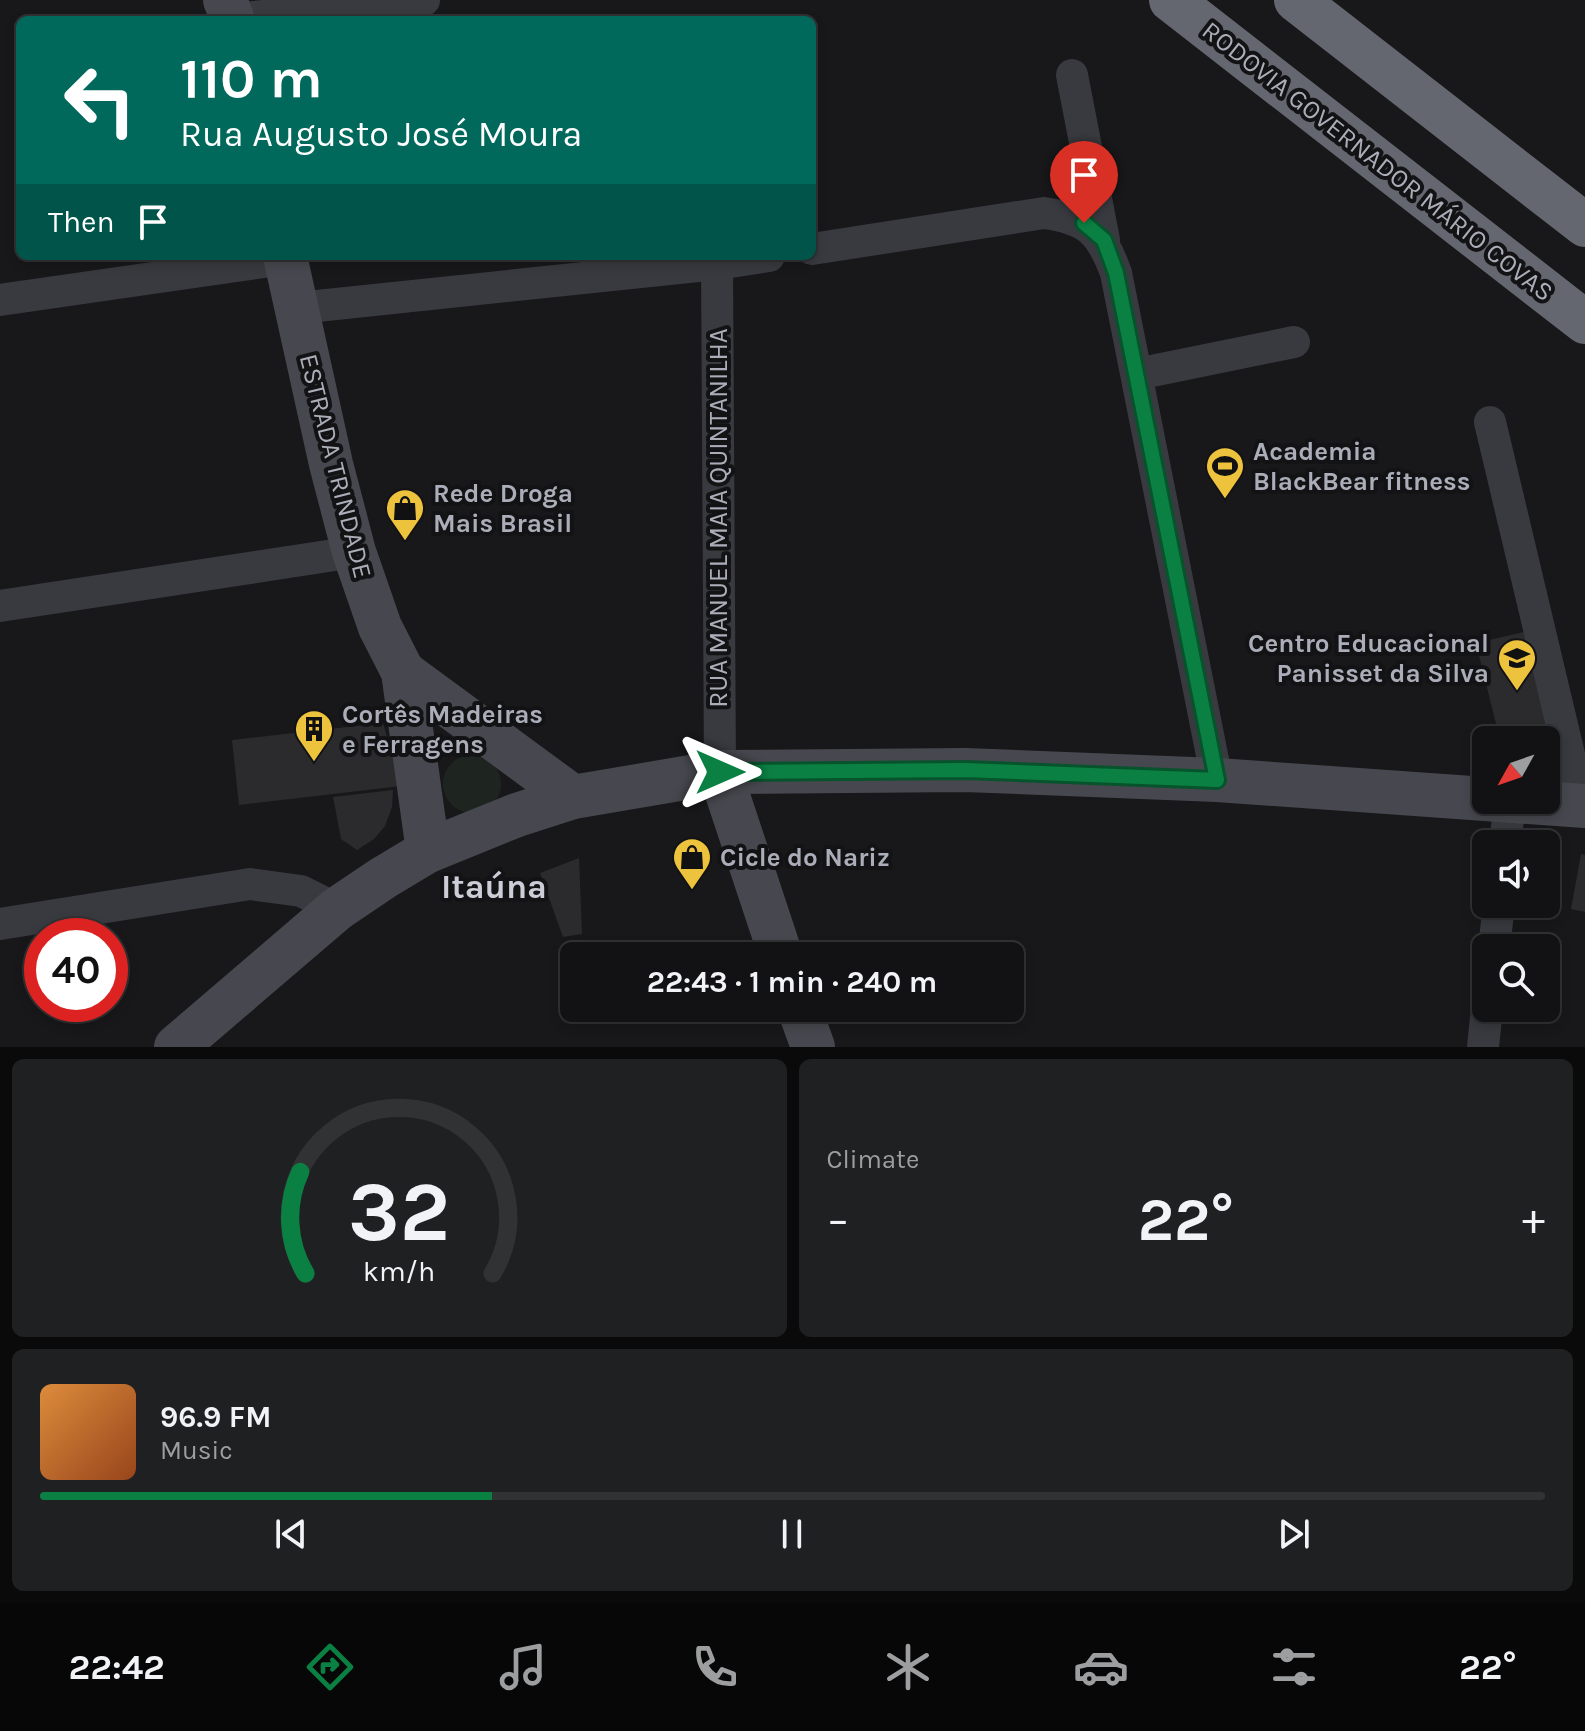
<!DOCTYPE html>
<html lang="en">
<head>
<meta charset="utf-8">
<style>
  :root { --surface:#121214; --page:#1f2022; --text:#f1f3f6; --muted:#9c9ea0; --line:#313234; --accent:#0b8043 }
  body { margin:0; font-family:Karla,sans-serif; background:var(--page); color:var(--text); height:100vh; display:flex; flex-direction:column; font-size:30px; white-space:nowrap }
  * { box-sizing:border-box; margin:0 }
  p { font-size:26px; color:var(--muted) }
  .icon { flex:none; width:44px; height:44px; fill:none; stroke:currentColor; stroke-width:2; stroke-linecap:round; stroke-linejoin:round }
  .map { position:relative; height:1047px; overflow:hidden }
  .details { display:flex; flex-direction:column; gap:12px; padding:12px; background:#0a0a0b; flex:1 }
  .details>* { flex:none }
  .banner { position:absolute; left:16px; top:16px; width:800px; height:244px; border-radius:12px; box-shadow:0 4px 12px #0003,0 0 0 2px var(--line); background:#00695c; color:#fff; overflow:hidden }
  .needle { width:52px; rotate:230deg }
  .fabs { position:absolute; left:1472px; top:726px; display:grid; gap:16px }
  .fabs a { display:grid; place-items:center; width:88px; height:88px; border-radius:12px; background:var(--surface); box-shadow:0 4px 12px #0003,0 0 0 2px var(--line); font-size:40px }
  .speed { position:absolute; left:24px; top:918px; display:flex; gap:16px; font-size:40px; font-weight:700; text-align:center }
  .speed>* { display:grid; place-content:center; width:104px; height:104px; border-radius:50%; background:var(--surface); box-shadow:0 4px 12px #0003,0 0 0 2px var(--line); line-height:1 }
  .speed .limit { border:12px solid #d22; background:#fff; color:#111 }
  .pin { position:absolute; display:grid; place-items:center; width:68px; height:68px; color:#fff; margin:-82px -34px; border-radius:50% 50% 50% 0; rotate:-45deg; box-shadow:0 0 8px #0007 }
  .pin .icon { rotate:45deg }
  .me { position:absolute; width:88px; margin:-44px; rotate:90deg; stroke-linejoin:round; filter:drop-shadow(0 0 6px #0008) }
  .turn { display:flex; align-items:center; gap:28px; height:168px; padding:0 32px; font-size:36px }
  .turn .icon { width:104px; height:104px; stroke-width:2.5 }
  .turn b { display:block; font-size:56px; line-height:68px }
  .then { display:flex; align-items:center; height:76px; padding:0 32px; background:#0003; gap:16px; font-size:30px }
  .big { font-size:60px; font-weight:700; line-height:1.1 }
  .details .tile { flex:1; display:flex; flex-direction:column; justify-content:center; gap:12px; min-width:0; padding:0 28px; border-radius:12px; background:var(--page) }
  .details .dial { align-items:center; gap:0 }
  .dial svg { height:208px; overflow:visible; fill:none; stroke:var(--line); stroke-width:7; stroke-linecap:round; text-anchor:middle }
  .dial text { fill:var(--text); stroke:none }
  .song { display:flex; align-items:center; gap:24px }
  .cover { width:96px; height:96px; border-radius:12px; background:linear-gradient(135deg,hsl(30 70% 55%),hsl(20 70% 35%)) }
  .played { height:8px; border-radius:4px; background:linear-gradient(90deg,var(--accent) 30%,var(--line) 30%) }
  .keys { display:flex; justify-content:space-around; direction:ltr }
  .heat { display:flex; justify-content:space-between; align-items:center; font-size:44px; direction:ltr }
  .details .tiles { flex:1; display:grid; gap:12px; grid-template-columns:1fr 1fr }
  .tile:last-child { grid-column:span 2 }
  .trip { position:absolute; left:560px; top:942px; width:464px; height:80px; border-radius:12px; background:var(--surface); box-shadow:0 4px 12px #0003,0 0 0 2px var(--line); font-weight:700; line-height:80px; text-align:center }
  .tabs { display:flex; height:128px; justify-content:space-around; align-items:center; background:#070708; color:var(--muted) }
  .tabs .icon { width:56px; height:56px }
  .tabs .on { color:var(--accent) }
  .tabs b { font-size:36px; color:var(--text) }
  .map>svg:first-child { display:block }
  .green { fill:#1e2520 }
  .building { fill:#2b2b2e }
  .lines { fill:none; stroke-linecap:round; stroke-linejoin:round }
  .street { stroke:#393a3f; stroke-width:32 }
  .secondary { stroke:#47484f; stroke-width:44 }
  .highway { stroke:#656770; stroke-width:44 }
  .route-casing { stroke:#07532c; stroke-width:20 }
  .route { stroke:#0b8043; stroke-width:14 }
  .labels { text-anchor:middle; stroke-width:8; stroke-linejoin:round; paint-order:stroke }
  .street-label { font-size:26px; fill:#abaeb9; stroke:#131315 }
  .poi-label { font-size:26px; font-weight:bold; fill:#abaeb9; stroke:#131315; text-anchor:start }
  .district-label { font-size:34px; font-weight:bold; fill:#cccdd6; stroke:#131315 }
</style>
</head>
<body>
<div class="map">
<svg width="1585" height="1047" viewBox="0 0 1585 1047">
  <rect width="100%" height="100%" fill="#18181a"/>
  <circle class="green" cx="472" cy="784" r="29"/>
  <g class="building">
    <path d="M1532 630 1569 785 1546 784V740H1500L1476 643Z"/>
    <path d="M383 723 401 786 239 805 232 740Z"/>
    <path d="M393 790 392 807 385 826 374 839 357 850 341 839 333 797Z"/>
    <path d="M1581 854 1585 855V912L1571 909Z"/>
    <path d="M579 858 582 934 563 937 540 873Z"/>
  </g>
  <g class="lines">
    <g class="street">
      <path d="M233 19 424 0"/>
      <path d="M1072 75 1104 240"/>
      <path d="M812 249 1044 213C1088 219 1101 232 1116 273L1217 780"/>
      <path d="M717 264 720 772"/>
      <path d="M0 300 285 259"/>
      <path d="M298 308 717 264 769 256"/>
      <path d="M1137 374 1294 342"/>
      <path d="M1490 422 1581 805"/>
      <path d="M0 606 354 552"/>
      <path d="M1505 844 1510 802"/>
      <path d="M0 924 250 884 301 891 337 909"/>
      <path d="M1494 948 1499 904"/>
      <path d="M1483 1047 1487 1008"/>
    </g>
    <g class="secondary">
      <path d="M225 0 233 20"/>
      <path d="M285 256 331 464 354 552 380 627 403 672 428 851"/>
      <path d="M403 672 573 797"/>
      <path d="M720 772 781 956"/>
      <path d="M799 1008 813 1047"/>
      <path d="M176 1047 337 909 383 878 428 851 517 815 573 797 720 772 965 770 1217 780 1585 806"/>
    </g>
    <g class="highway">
      <path d="M1171 0 1585 322"/>
      <path d="M1296 0 1585 225"/>
    </g>
  </g>
  <g class="lines">
    <defs>
      <path id="route" d="M720 772 965 770 1217 780 1116 273 1104 240 1084 223"/>
    </defs>
    <use href="#route" class="route-casing"/>
    <use href="#route" class="route"/>
  </g>
  <defs>
    <symbol id="stadium-pin" viewBox="-11 -11 22 30"><path d="M0 17L-7.5 6A9.5 9.5 0 1 1 7.5 6Z" fill="#edc23d" stroke="#131315"/><path d="M0-5a6.5 5 0 1 0 0 10a6.5 5 0 1 0 0-10ZM-3.5-1.8h7v3.6h-7Z" fill="#111"/></symbol>
    <symbol id="shop-pin" viewBox="-11 -11 22 30"><path d="M0 17L-7.5 6A9.5 9.5 0 1 1 7.5 6Z" fill="#edc23d" stroke="#131315"/><path d="M-5-2.5h2.3a2.7 3.5 0 0 1 5.4 0H5L5.5 6h-11ZM-1.5-2.5h3a1.5 2.3 0 0 0-3 0Z" fill="#111"/></symbol>
    <symbol id="school-pin" viewBox="-11 -11 22 30"><path d="M0 17L-7.5 6A9.5 9.5 0 1 1 7.5 6Z" fill="#edc23d" stroke="#131315"/><path d="M0-5L7-2L0 1L-7-2ZM-4 1L0 2.5L4 1V4Q0 6-4 4Z" fill="#111"/></symbol>
    <symbol id="building-pin" viewBox="-11 -11 22 30"><path d="M0 17L-7.5 6A9.5 9.5 0 1 1 7.5 6Z" fill="#edc23d" stroke="#131315"/><path d="M-4-6H4V6H1V3H-1V6H-4ZM-2.5-4.3h1.7v1.8h-1.7ZM.8-4.3h1.7v1.8H.8ZM-2.5-1h1.7V.8h-1.7ZM.8-1h1.7V.8H.8Z" fill="#111"/></symbol>
  </defs>
  <g fill-rule="evenodd">
    <use href="#stadium-pin" x="1203" y="444" width="44" height="60"/>
    <use href="#shop-pin" x="383" y="486" width="44" height="60"/>
    <use href="#school-pin" x="1495" y="636" width="44" height="60"/>
    <use href="#building-pin" x="292" y="707" width="44" height="60"/>
    <use href="#shop-pin" x="670" y="835" width="44" height="60"/>
  </g>
  <g class="labels">
    <g class="street-label">
      <text transform="translate(1378 161) rotate(38)" y="9">RODOVIA GOVERNADOR MÁRIO COVAS</text>
      <text transform="translate(336 466) rotate(76)" y="9">ESTRADA TRINDADE</text>
      <text transform="translate(718 518) rotate(-90)" y="9">RUA MANUEL MAIA QUINTANILHA</text>
    </g>
    <g class="poi-label">
      <text x="1253" y="460">Academia<tspan x="1253" dy="30">BlackBear fitness</tspan></text>
      <text x="433" y="502">Rede Droga<tspan x="433" dy="30">Mais Brasil</tspan></text>
      <text x="1489" y="652" text-anchor="end">Centro Educacional<tspan x="1489" dy="30">Panisset da Silva</tspan></text>
      <text x="342" y="723">Cortês Madeiras<tspan x="342" dy="30">e Ferragens</tspan></text>
      <text x="720" y="866">Cicle do Nariz</text>
    </g>
    <g class="district-label">
      <text x="494" y="898">Itaúna</text>
    </g>
  </g>
</svg>
<div class="fabs">
<a><svg class="needle" viewBox="-14 -14 28 28"><path d="M0-13l5 13h-10z" fill="#e53935"/><path d="M0 13l5-13h-10z" fill="#9c9ea0"/></svg></a>
<a><svg class="icon" aria-label="sound" viewBox="0 0 24 24"><path d="M4 9h4l5-4v14l-5-4H4zM17 9q2 3 0 6"/></svg></a>
<a><svg class="icon" aria-label="search" viewBox="0 0 24 24"><circle cx="10" cy="10" r="6"/><path d="M15 15l6 6"/></svg></a>
</div>
<div class="speed"><div class="limit">40</div></div>
<div class="pin" style="left:1084px;top:223px;background:#d93025"><svg class="icon" aria-label="arrive" viewBox="0 0 24 24"><path d="M6 21V4h12l-3 4 3 4H6"/></svg></div>
<svg class="me" style="left:720px;top:772px" viewBox="-20 -20 40 40"><path d="M0-17L14 15 0 8-14 15z" fill="#0b8043" stroke="#fff" stroke-width="4"/></svg>
<div class="trip">22:43 · 1 min · 240 m</div>
<div class="banner">
<div class="turn"><svg class="icon" aria-label="left" viewBox="0 0 24 24"><path d="M17 20v-9H6M10 6l-5 5 5 5"/></svg><div><b>110 m</b>Rua Augusto José Moura</div></div>
<div class="then">Then<svg class="icon" aria-label="arrive" viewBox="0 0 24 24"><path d="M6 21V4h12l-3 4 3 4H6"/></svg></div>
</div>
</div>
<section class="details">
<div class="tiles">
<div class="tile dial"><svg viewBox="0 0 100 80">
<path d="M14 69A42 42 0 1 1 86 69"/>
<path d="M14 69A42 42 0 0 1 12 30" stroke="#0b8043"/>
<text x="50" y="56" font-size="32" font-weight="700">32</text>
<text x="50" y="72" font-size="11">km/h</text>
</svg></div>
<div class="tile"><p>Climate</p>
<div class="heat"><a>−</a><b class="big">22°</b><a>+</a></div>
</div>
<div class="tile">
<div class="song"><i class="cover"></i><div><b>96.9 FM</b><p>Music</p></div></div>
<div class="played"></div>
<div class="keys"><svg class="icon" aria-label="previous" viewBox="0 0 24 24"><path d="M18 5L8 12l10 7zM5 5v14"/></svg><svg class="icon" aria-label="pause" viewBox="0 0 24 24"><path d="M8 5v14M16 5v14"/></svg><svg class="icon" aria-label="next" viewBox="0 0 24 24"><path d="M6 5l10 7-10 7zM19 5v14"/></svg></div>
</div>
</div>
</section>
<nav class="tabs">
<b>22:42</b>
<svg class="icon on" aria-label="directions" viewBox="0 0 24 24"><path d="M12 3l9 9-9 9-9-9zM9 14v-3h6M13 9l2 2-2 2"/></svg>
<svg class="icon" aria-label="music" viewBox="0 0 24 24"><path d="M9 18V5l10-2v13"/><circle cx="6" cy="18" r="3"/><circle cx="16" cy="16" r="3"/></svg>
<svg class="icon" aria-label="phone" viewBox="0 0 24 24"><path d="M5 4h4l2 5-3 2q2 4 5 5l2-3 5 2v4C11 20 4 13 5 4z"/></svg>
<svg class="icon" aria-label="climate" viewBox="0 0 24 24"><path d="M12 3v18M4 7l16 10M4 17L20 7"/></svg>
<svg class="icon" aria-label="car" viewBox="0 0 24 24"><path d="M5 17H2v-5l4-1 3-4h7l3 4 3 1v5h-3M9 17h6M6 11h13"/><circle cx="7" cy="17" r="2"/><circle cx="17" cy="17" r="2"/></svg>
<svg class="icon" aria-label="filters" viewBox="0 0 24 24"><path d="M4 7h16M4 17h16"/><circle cx="9" cy="7" r="2"/><circle cx="15" cy="17" r="2"/></svg>
<b>22°</b>
</nav>
</body>
</html>
